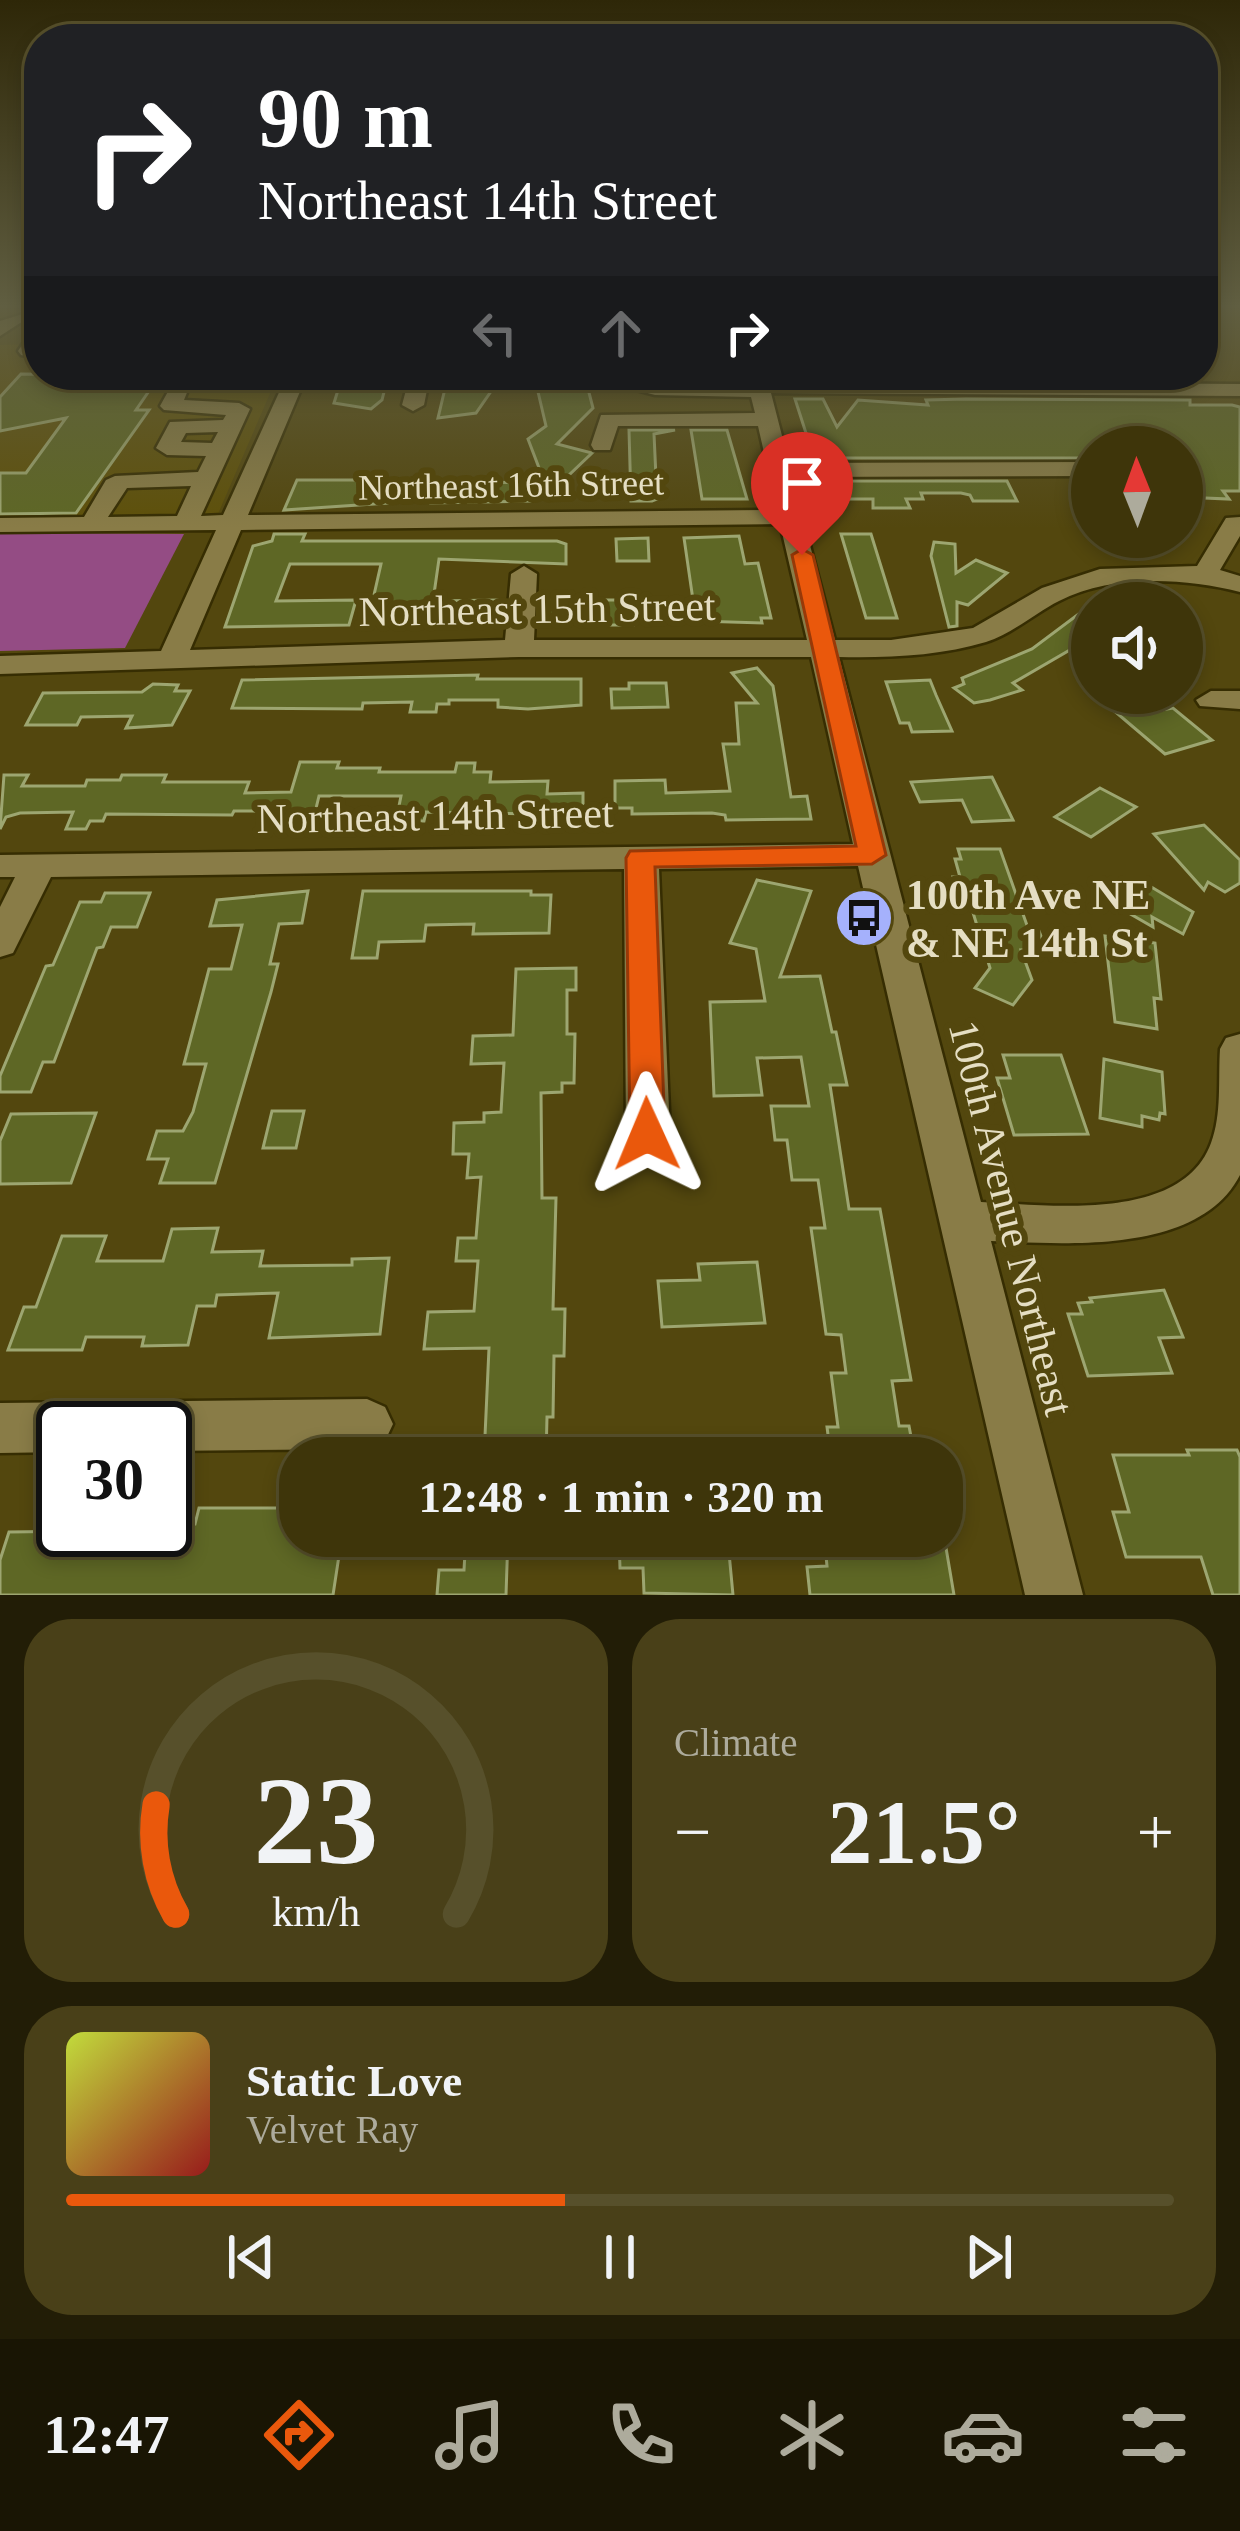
<!DOCTYPE html>
<html lang="en">
<head>
<meta charset="utf-8">
<style>
  :root { --surface:#3e350a; --page:#494018; --text:#f1f3f6; --muted:#adab9c; --line:#57502b; --accent:#ea580c }
  body { margin:0; font-family:Georgia,serif; background:var(--page); color:var(--text); height:100vh; display:flex; flex-direction:column; font-size:45px; white-space:nowrap }
  * { box-sizing:border-box; margin:0 }
  p { font-size:39px; color:var(--muted) }
  .icon { flex:none; width:66px; height:66px; fill:none; stroke:currentColor; stroke-width:2; stroke-linecap:round; stroke-linejoin:round }
  .map { position:relative; height:1595px; overflow:hidden }
  .panel { display:flex; flex-direction:column; gap:24px; padding:24px; background:#221d06; flex:1 }
  .panel>* { flex:none }
  .banner { position:absolute; left:24px; top:24px; width:1194px; height:366px; border-radius:48px; box-shadow:0 6px 18px #0003,0 0 0 3px var(--line); background:#202124; color:#fff; overflow:hidden }
  .needle { width:78px; rotate:359deg }
  .controls { position:absolute; left:1071px; top:426px; display:grid; gap:24px }
  .controls a { display:grid; place-items:center; width:132px; height:132px; border-radius:50%; background:var(--surface); box-shadow:0 6px 18px #0003,0 0 0 3px var(--line); font-size:60px }
  .speed { position:absolute; left:36px; top:1401px; display:flex; gap:24px; font-size:60px; font-weight:700; text-align:center }
  .speed>* { display:grid; place-content:center; width:156px; height:156px; border-radius:50%; background:var(--surface); box-shadow:0 6px 18px #0003,0 0 0 3px var(--line); line-height:1 }
  .speed .limit { border:6px solid #111; border-radius:18px; background:#fff; color:#111 }
  .pin { position:absolute; display:grid; place-items:center; width:102px; height:102px; color:#fff; margin:-123px -51px; border-radius:50% 50% 50% 0; rotate:-45deg; box-shadow:0 0 12px #0007 }
  .pin .icon { rotate:45deg }
  .me { position:absolute; width:132px; margin:-66px; rotate:359deg; stroke-linejoin:round; filter:drop-shadow(0 0 9px #0008) }
  .turn { display:flex; align-items:center; gap:42px; height:252px; padding:0 36px; font-size:54px }
  .turn .icon { width:156px; height:156px; stroke-width:2.5 }
  .turn b { display:block; font-size:84px; line-height:102px }
  .lanes { display:flex; align-items:center; height:114px; padding:0 36px; background:#0003; justify-content:center; gap:60px; direction:ltr }
  .lanes .off { opacity:.35 }
  .big { font-size:90px; font-weight:800; line-height:1.1 }
  .panel .tile { flex:1; display:flex; flex-direction:column; justify-content:center; gap:18px; min-width:0; padding:0 42px; border-radius:48px; background:var(--page) }
  .panel .dial { align-items:center; gap:0 }
  .dial svg { height:312px; overflow:visible; fill:none; stroke:var(--line); stroke-width:7; stroke-linecap:round; text-anchor:middle }
  .dial text { fill:var(--text); stroke:none }
  .song { display:flex; align-items:center; gap:36px }
  .cover { width:144px; height:144px; border-radius:18px; background:linear-gradient(135deg,hsl(70 70% 55%),hsl(0 70% 35%)) }
  .played { height:12px; border-radius:6px; background:linear-gradient(90deg,var(--accent) 45%,var(--line) 45%) }
  .keys { display:flex; justify-content:space-around; direction:ltr }
  .heat { display:flex; justify-content:space-between; align-items:center; font-size:66px; direction:ltr }
  .panel .tiles { flex:1; display:grid; gap:24px; grid-template-columns:1fr 1fr }
  .tile:last-child { grid-column:span 2 }
  .trip { position:absolute; left:279px; top:1437px; width:684px; height:120px; border-radius:48px; background:var(--surface); box-shadow:0 6px 18px #0003,0 0 0 3px var(--line); font-weight:800; line-height:120px; text-align:center }
  .menu { display:flex; height:192px; justify-content:space-around; align-items:center; background:#191504; color:var(--muted) }
  .menu .icon { width:84px; height:84px }
  .menu .selected { color:var(--accent) }
  .menu b { font-size:54px; color:var(--text) }
  .map>svg:first-child { display:block }
  .built { fill:#5e5009 }
  .green { fill:#944c84 }
  .building { fill:#5e6725; stroke:#9da671; stroke-width:3 }
  .lines { fill:none; stroke-linecap:round; stroke-linejoin:round }
  .minor-casing { stroke:#362d02; stroke-width:5 }
  .minor { fill:#897c47; fill-rule:evenodd }
  .route { fill:#ea580c; stroke:#983908; stroke-width:3 }
  .labels { text-anchor:middle; stroke-width:12; stroke-linejoin:round; paint-order:stroke }
  .far-street-label { font-size:36px; fill:#e5dec3; stroke:#53470e }
  .street-label { font-size:42px; fill:#e5dec3; stroke:#53470e }
  .poi-label { font-size:42px; font-weight:bold; fill:#e5dec3; stroke:#53470e; text-anchor:start }
</style>
</head>
<body>
<div class="map">
<svg width="1240" height="1595" viewBox="0 0 1240 1595">
  <rect width="100%" height="100%" fill="#53470e"/>
  <path class="built" d="M39 344V375H278L218 514 211 519 0 521V345Z"/>
  <path class="green" d="M0 533 184 534 125 648 0 651Z"/>
  <g class="building">
    <path d="M21 374 160 375 136 410H149L76 513 0 514V473H26L66 418 0 431V397Z"/>
    <path d="M482 375 480 386 494 387 476 413 438 418 448 376Z"/>
    <path d="M388 376 382 400 371 409 334 403 342 377Z"/>
    <path d="M578 378 586 381 593 408 557 444 592 453 549 494 528 439 546 426 535 379Z"/>
    <path d="M795 399H823L837 427 858 400 928 405 926 400 966 399 1190 400V405H1232L1240 407V491H1223L1229 499 1182 497V447H1092V458H814Z"/>
    <path d="M629 430H675L654 434 657 499 652 501H631Z"/>
    <path d="M691 430H727L747 499H702Z"/>
    <path d="M297 480H383L392 481 388 503 284 510Z"/>
    <path d="M435 481 530 483V501L431 503Z"/>
    <path d="M822 481H1007L1017 501H973L970 495 961 493H921L923 499H906L910 508H873V499H828Z"/>
    <path d="M274 534H305L302 541H557L566 544V564L439 559 433 601 498 600 496 624 450 625V620L369 617 381 564H290L276 601 356 600 349 625 225 627 253 546 272 541Z"/>
    <path d="M841 534H871L897 618H866Z"/>
    <path d="M739 536 745 564 758 563 771 618H761L762 623 632 619 633 625H606V619L539 622 540 600H693L684 538Z"/>
    <path d="M648 538 649 561H617L616 539Z"/>
    <path d="M934 542 955 544 956 573 976 560 1007 573 968 605 957 602V626L949 627 931 556Z"/>
    <path d="M1092 604V647L1082 643 1013 683 1022 690 990 700 974 703 954 688 964 684 962 678 1032 649Z"/>
    <path d="M757 668 773 686 791 797 807 796 811 819 726 820 725 815 712 813 632 814V808H615V781L665 780 666 793 730 791 723 744H739L736 703H757L732 673Z"/>
    <path d="M478 675 477 679H581V705L528 709 498 707V700H449V704H437L436 712H410L412 702 363 703 362 709 232 708 242 680Z"/>
    <path d="M930 680 936 695 952 731 912 732 909 723H900L886 682Z"/>
    <path d="M629 683H666L668 707 612 708 611 689H629Z"/>
    <path d="M153 684 178 685 175 691H190L172 725 126 728 132 716 81 717 77 725H26L43 693 142 692Z"/>
    <path d="M1104 693H1134L1144 713 1173 708 1212 740 1165 754 1112 709Z"/>
    <path d="M300 762H339L337 768H380L379 772H455L457 763H475L474 772H491L490 782 548 781 547 794 583 793V815L426 812 424 821H396L401 796H319L312 825H282L286 811H234L232 815 106 814 103 821H90L86 829H66L73 812 20 813 6 817 0 829 4 775H28L22 786H85L87 780H120L122 775H166L163 782H249L245 793 291 792Z"/>
    <path d="M992 777 1013 820 972 822 962 800 920 802 911 782Z"/>
    <path d="M1100 788 1136 807 1091 837 1055 817Z"/>
    <path d="M1204 825 1240 860V883L1225 892 1208 882 1204 890 1154 834Z"/>
    <path d="M958 849H1000L1029 931H1039L1046 949 1021 950 1032 980 1013 1005 975 988 990 968 971 906H962L953 877H960L955 859H961Z"/>
    <path d="M757 880 811 891 780 977 820 976 832 1032H836L847 1085H830L849 1209H880L911 1380 892 1381 899 1426H909L915 1458H831L827 1427H838L831 1373H846L841 1335 826 1334 811 1228H825L818 1180H792L787 1140H775L771 1106H809L801 1057 757 1058 762 1095 714 1096 710 1002 765 1001 756 949 730 943Z"/>
    <path d="M1148 885 1193 912 1183 934 1152 917 1153 927 1120 908Z"/>
    <path d="M308 891 302 923 279 924 270 964H278L271 992 215 1183H160L168 1159H148L157 1131H183L193 1112 206 1064H184L201 1000 209 969H231L242 925 210 926 217 900Z"/>
    <path d="M363 891H531V895H551L549 933 473 934 474 924 426 925 424 941 379 942 377 958H352Z"/>
    <path d="M105 893H150L137 927H111L103 947 97 948 54 1062H43L31 1092H0V1076L46 966 53 965 80 902H101Z"/>
    <path d="M1105 936 1155 943 1161 999 1154 998 1157 1029 1115 1022Z"/>
    <path d="M576 968V990H567V1034H575L574 1083H562V1092L541 1093 542 1198H556L553 1309H565L564 1356H554L553 1417H547L546 1458H484L489 1348 424 1349 428 1312 474 1311 478 1261H456L458 1238H476L481 1177 467 1178 469 1154H453L454 1123 484 1122V1113L501 1112 504 1063 471 1064 473 1036 513 1035 516 969Z"/>
    <path d="M1003 1055H1061L1088 1134 1014 1135 997 1078H1010Z"/>
    <path d="M1104 1059 1162 1072 1165 1114 1160 1113 1159 1120 1142 1116V1127L1100 1118Z"/>
    <path d="M272 1111H304L296 1148H263Z"/>
    <path d="M96 1113 71 1183 0 1184V1141L11 1114Z"/>
    <path d="M218 1228 212 1252 263 1251 260 1266 352 1265V1259L389 1258 380 1334 269 1338 278 1293 217 1295 215 1306H197L188 1345 142 1346 144 1337H86L82 1350H8L24 1307H36L62 1236H106L97 1261H163L172 1229Z"/>
    <path d="M757 1262 765 1323 662 1327 658 1281 700 1280 698 1264Z"/>
    <path d="M1164 1290 1183 1337 1159 1338 1172 1373 1088 1376 1068 1314H1082L1078 1303 1092 1302 1090 1298Z"/>
    <path d="M1187 1450H1237L1240 1457V1595H1213L1201 1557H1126L1113 1512H1129L1113 1455H1189Z"/>
    <path d="M199 1508H298L300 1536H342L333 1595H0V1560L9 1532 165 1530V1525L195 1524Z"/>
    <path d="M466 1536H508L506 1595H437L439 1570H464Z"/>
    <path d="M637 1536H707L708 1543 728 1542 733 1595 644 1593 643 1568H620L619 1539Z"/>
    <path d="M824 1536H944L954 1595H810L807 1567 827 1566Z"/>
  </g>
  <g class="lines">
    <defs>
      <g id="minor">
        <path d="M39 309V319L20 323 0 336V321Z"/>
        <path d="M37 331 39 358 21 355 18 351 30 333Z"/>
        <path d="M287 375H307L248 515 777 510 758 426H618L610 450H594L591 445 601 415 755 413 751 397 655 395 581 375 748 385 746 375H766L768 381 1240 384V396L771 393 789 463 1092 462V476L792 477 835 640H891L973 628 1042 588 1100 569 1197 566 1226 518 1240 517V536L1220 570 1240 576V592C1184 578 1112 574 1059 601 1035 613 1012 634 986 642 940 656 887 658 839 657L981 1202C1048 1205 1182 1223 1211 1143 1222 1114 1218 1079 1220 1049L1226 1038 1240 1034V1175C1199 1255 1066 1244 991 1241L1083 1595H1025L858 866 659 869 670 1134 663 1146 648 1151 633 1146 626 1134 624 869 51 877 13 953 0 957V907L15 877H0V855L853 844 811 657H519L0 674V656L161 651 216 530 0 532V518L84 517 106 480 115 476 198 472 206 456 167 455 156 448 170 422 223 420 226 415 164 410 160 406 171 386 178 384 188 390 184 400 239 403 250 409 201 516 223 515ZM218 432 212 443 181 442 186 433ZM191 486 177 516 108 517 127 488ZM780 524 807 640H534L537 574 524 566 511 574 505 640 190 650 241 530Z"/>
        <path d="M410 375H430L424 405 413 411 402 405Z"/>
        <path d="M1211 691H1240V709L1200 706 1196 700Z"/>
        <path d="M367 1399 385 1407 393 1424 385 1441 367 1449 165 1451V1428H63V1452L0 1453V1403Z"/>
      </g>
    </defs>
    <use href="#minor" class="minor-casing"/>
    <use href="#minor" class="minor"/>
  </g>
  <linearGradient id="sky" x2="0" y2="1"><stop stop-color="#2e2708"/><stop offset="0.58" stop-color="#605e41"/><stop offset="1" stop-color="#605e41" stop-opacity="0"/></linearGradient>
  <rect width="1240" height="528" fill="url(#sky)"/>
  <path class="route" d="M802 549 813 555 886 855 872 864 655 867 665 1134 660 1144 647 1148 635 1144 630 1134 626 858 630 851 856 846 792 555Z"/>
  <defs>
    <symbol id="bus-disc" viewBox="-11 -11 22 22"><circle r="9.5" fill="#a5b1fc" stroke="#53470e"/><path d="M-5-6H5V4H4V6H2V4H-2V6H-4V4H-5ZM-3.5-4V0h7V-4ZM-3.5 1.2v1.5H-2V1.2ZM2 1.2v1.5H3.5V1.2Z" fill="#111"/></symbol>
  </defs>
  <g fill-rule="evenodd">
    <use href="#bus-disc" x="831" y="885" width="66" height="66"/>
  </g>
  <g class="labels">
    <g class="far-street-label">
      <text transform="translate(511 484) rotate(-1)" y="13">Northeast 16th Street</text>
    </g>
    <g class="street-label">
      <text transform="translate(537 608) rotate(-1)" y="15">Northeast 15th Street</text>
      <text transform="translate(435 815) rotate(-1)" y="15">Northeast 14th Street</text>
      <text transform="translate(1012 1218) rotate(76)" y="15">100th Avenue Northeast</text>
    </g>
    <g class="poi-label">
      <text x="906" y="909">100th Ave NE<tspan x="906" dy="48">&amp; NE 14th St</tspan></text>
    </g>
  </g>
</svg>
<div class="controls">
<a><svg class="needle" viewBox="-14 -14 28 28"><path d="M0-13l5 13h-10z" fill="#e53935"/><path d="M0 13l5-13h-10z" fill="#adab9c"/></svg></a>
<a><svg class="icon" aria-label="sound" viewBox="0 0 24 24"><path d="M4 9h4l5-4v14l-5-4H4zM17 9q2 3 0 6"/></svg></a>
</div>
<div class="speed"><div class="limit">30</div></div>
<div class="pin" style="left:802px;top:555px;background:#d93025"><svg class="icon" aria-label="arrive" viewBox="0 0 24 24"><path d="M6 21V4h12l-3 4 3 4H6"/></svg></div>
<svg class="me" style="left:647px;top:1134px" viewBox="-20 -20 40 40"><path d="M0-17L14 15 0 8-14 15z" fill="#ea580c" stroke="#fff" stroke-width="4"/></svg>
<div class="trip">12:48 · 1 min · 320 m</div>
<div class="banner">
<div class="turn"><svg class="icon" aria-label="right" viewBox="0 0 24 24"><path d="M7 20v-9h11M14 6l5 5-5 5"/></svg><div><b>90 m</b>Northeast 14th Street</div></div>
<div class="lanes"><svg class="icon off" aria-label="left" viewBox="0 0 24 24"><path d="M17 20v-9H6M10 6l-5 5 5 5"/></svg><svg class="icon off" aria-label="ahead" viewBox="0 0 24 24"><path d="M12 20V5M6 11l6-6 6 6"/></svg><svg class="icon" aria-label="right" viewBox="0 0 24 24"><path d="M7 20v-9h11M14 6l5 5-5 5"/></svg></div>
</div>
</div>
<section class="panel">
<div class="tiles">
<div class="tile dial"><svg viewBox="0 0 100 80">
<path d="M14 69A42 42 0 1 1 86 69"/>
<path d="M14 69A42 42 0 0 1 9 41" stroke="#ea580c"/>
<text x="50" y="56" font-size="32" font-weight="700">23</text>
<text x="50" y="72" font-size="11">km/h</text>
</svg></div>
<div class="tile"><p>Climate</p>
<div class="heat"><a>−</a><b class="big">21.5°</b><a>+</a></div>
</div>
<div class="tile">
<div class="song"><i class="cover"></i><div><b>Static Love</b><p>Velvet Ray</p></div></div>
<div class="played"></div>
<div class="keys"><svg class="icon" aria-label="previous" viewBox="0 0 24 24"><path d="M18 5L8 12l10 7zM5 5v14"/></svg><svg class="icon" aria-label="pause" viewBox="0 0 24 24"><path d="M8 5v14M16 5v14"/></svg><svg class="icon" aria-label="next" viewBox="0 0 24 24"><path d="M6 5l10 7-10 7zM19 5v14"/></svg></div>
</div>
</div>
</section>
<nav class="menu">
<b>12:47</b>
<svg class="icon selected" aria-label="directions" viewBox="0 0 24 24"><path d="M12 3l9 9-9 9-9-9zM9 14v-3h6M13 9l2 2-2 2"/></svg>
<svg class="icon" aria-label="music" viewBox="0 0 24 24"><path d="M9 18V5l10-2v13"/><circle cx="6" cy="18" r="3"/><circle cx="16" cy="16" r="3"/></svg>
<svg class="icon" aria-label="phone" viewBox="0 0 24 24"><path d="M5 4h4l2 5-3 2q2 4 5 5l2-3 5 2v4C11 20 4 13 5 4z"/></svg>
<svg class="icon" aria-label="climate" viewBox="0 0 24 24"><path d="M12 3v18M4 7l16 10M4 17L20 7"/></svg>
<svg class="icon" aria-label="car" viewBox="0 0 24 24"><path d="M5 17H2v-5l4-1 3-4h7l3 4 3 1v5h-3M9 17h6M6 11h13"/><circle cx="7" cy="17" r="2"/><circle cx="17" cy="17" r="2"/></svg>
<svg class="icon" aria-label="filters" viewBox="0 0 24 24"><path d="M4 7h16M4 17h16"/><circle cx="9" cy="7" r="2"/><circle cx="15" cy="17" r="2"/></svg>
</nav>
</body>
</html>
